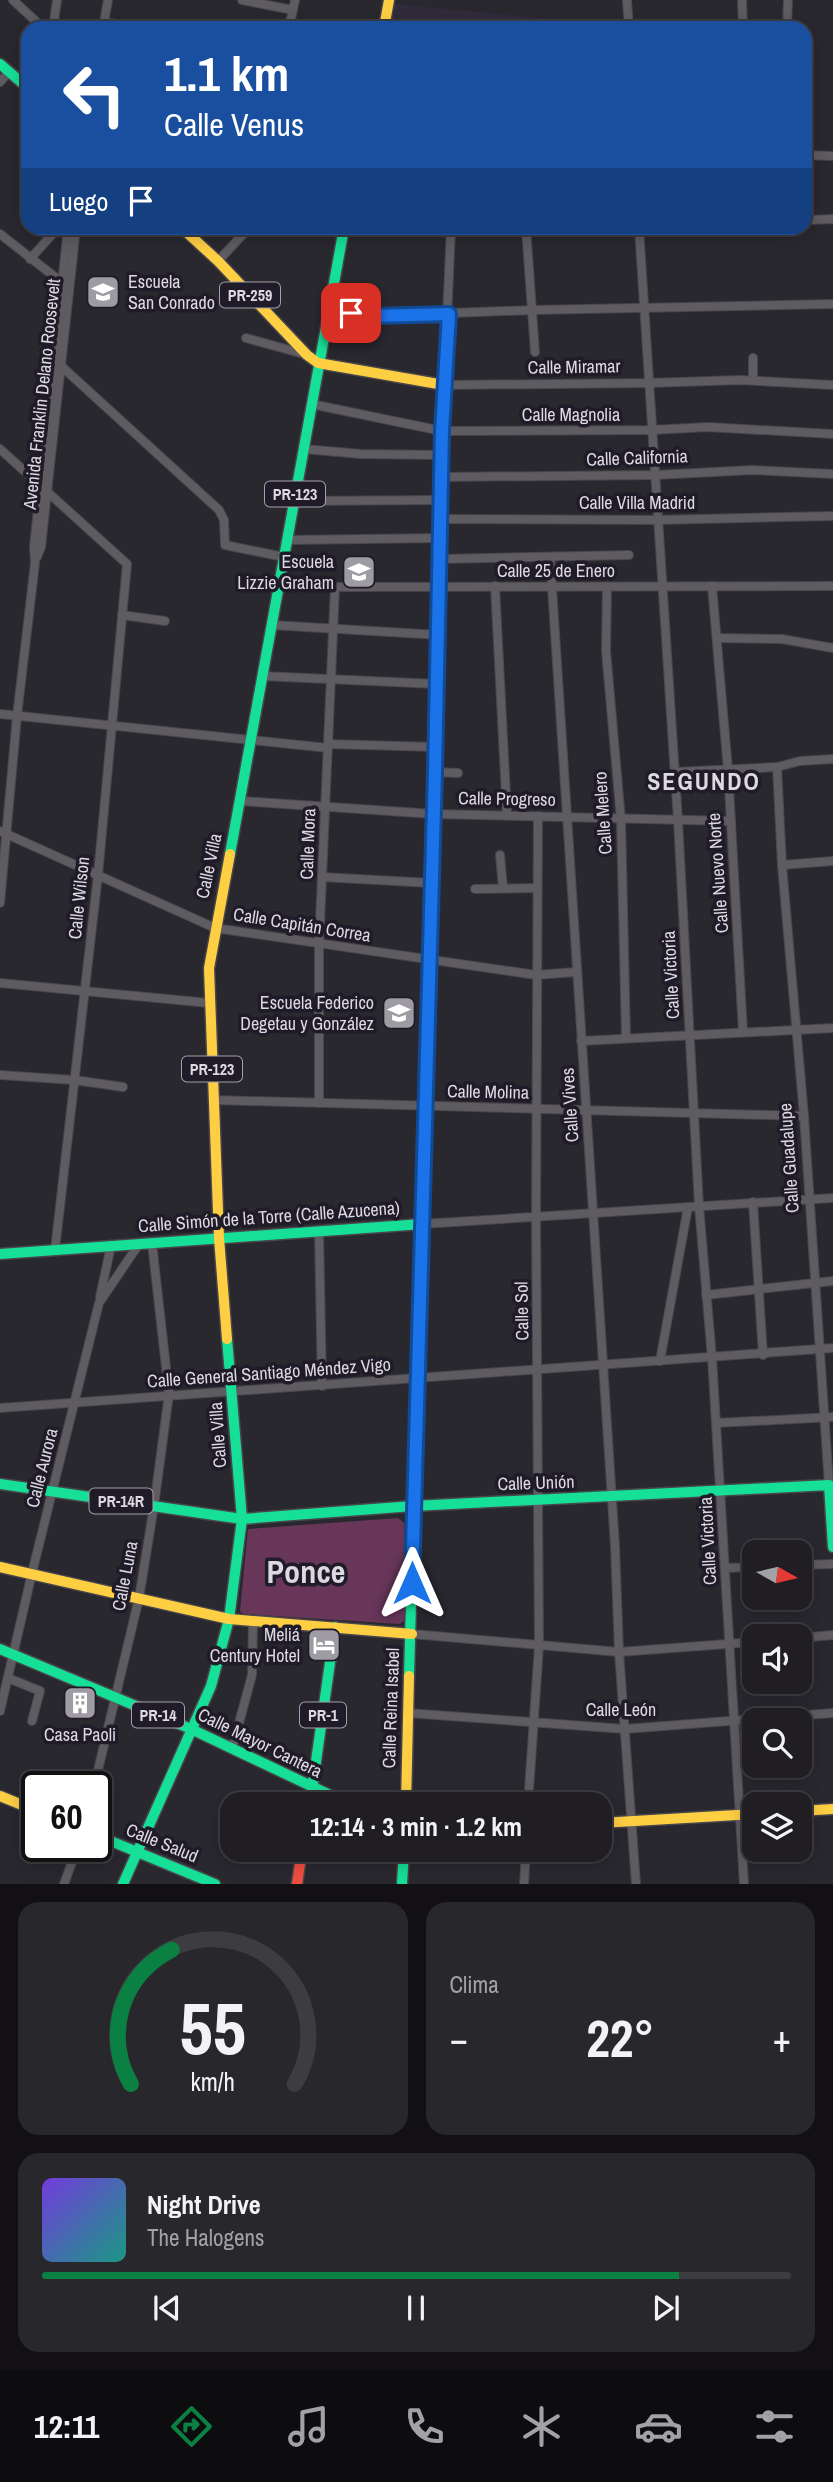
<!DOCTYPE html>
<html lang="es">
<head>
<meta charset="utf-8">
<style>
  :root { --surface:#201e23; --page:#28272b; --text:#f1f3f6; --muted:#a2a2a6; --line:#3d3c41; --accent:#0b8043 }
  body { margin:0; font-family:"Archivo Narrow",sans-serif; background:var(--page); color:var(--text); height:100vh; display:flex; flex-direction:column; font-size:26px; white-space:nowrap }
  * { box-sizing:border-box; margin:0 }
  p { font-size:23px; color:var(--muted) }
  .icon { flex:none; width:38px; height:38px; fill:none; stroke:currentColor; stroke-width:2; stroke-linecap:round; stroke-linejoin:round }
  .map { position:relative; height:1884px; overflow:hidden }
  .side { display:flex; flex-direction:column; gap:18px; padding:18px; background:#121013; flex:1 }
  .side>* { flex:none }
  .top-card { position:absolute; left:21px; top:21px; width:791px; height:214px; border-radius:21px; box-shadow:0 4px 18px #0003,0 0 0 2px var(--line); background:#1a4fa0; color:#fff; overflow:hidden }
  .needle { width:46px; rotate:98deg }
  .tools { position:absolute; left:742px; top:1540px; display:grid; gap:14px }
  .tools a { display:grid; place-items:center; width:70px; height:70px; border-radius:14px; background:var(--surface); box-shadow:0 4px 18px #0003,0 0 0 2px var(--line); font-size:35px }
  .speed { position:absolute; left:21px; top:1771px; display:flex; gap:14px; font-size:35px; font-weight:700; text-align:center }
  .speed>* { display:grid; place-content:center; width:91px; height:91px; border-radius:50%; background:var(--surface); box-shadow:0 4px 18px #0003,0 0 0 2px var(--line); line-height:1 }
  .speed .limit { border:4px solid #111; border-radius:10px; background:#fff; color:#111 }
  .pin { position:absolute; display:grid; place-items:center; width:60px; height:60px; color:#fff; margin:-30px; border-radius:14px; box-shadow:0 4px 10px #0006 }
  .me { position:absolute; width:77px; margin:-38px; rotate:0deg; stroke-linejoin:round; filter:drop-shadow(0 0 5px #0008) }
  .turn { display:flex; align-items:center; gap:24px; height:147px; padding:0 28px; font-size:32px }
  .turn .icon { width:91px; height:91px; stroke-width:2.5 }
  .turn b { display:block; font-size:49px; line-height:60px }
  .then { display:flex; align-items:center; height:66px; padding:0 28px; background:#0003; gap:14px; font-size:26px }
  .big { font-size:52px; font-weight:700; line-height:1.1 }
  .side .widget { flex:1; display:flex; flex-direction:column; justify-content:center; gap:10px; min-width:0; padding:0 24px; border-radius:21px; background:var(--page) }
  .side .dial { align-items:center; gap:0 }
  .dial svg { height:182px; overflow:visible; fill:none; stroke:var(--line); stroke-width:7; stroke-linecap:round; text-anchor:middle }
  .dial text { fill:var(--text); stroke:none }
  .song { display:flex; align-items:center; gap:21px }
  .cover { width:84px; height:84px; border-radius:10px; background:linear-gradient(135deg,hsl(260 70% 55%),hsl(170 70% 35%)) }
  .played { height:7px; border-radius:4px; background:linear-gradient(90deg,var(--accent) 85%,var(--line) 85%) }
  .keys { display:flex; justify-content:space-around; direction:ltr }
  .heat { display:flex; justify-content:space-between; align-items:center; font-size:38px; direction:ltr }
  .side .tiles { flex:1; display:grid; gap:18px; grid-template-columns:1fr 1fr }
  .widget:last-child { grid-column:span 2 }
  .trip { position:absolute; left:220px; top:1792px; width:392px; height:70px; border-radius:21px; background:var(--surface); box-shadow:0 4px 18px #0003,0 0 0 2px var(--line); font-weight:700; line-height:70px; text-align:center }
  .tab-bar { display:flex; height:112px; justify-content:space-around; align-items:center; background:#0d0c0e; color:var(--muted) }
  .tab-bar .icon { width:49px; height:49px }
  .tab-bar .on { color:var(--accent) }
  .tab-bar b { font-size:32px; color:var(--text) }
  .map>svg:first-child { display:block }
  .built { fill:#302a3b }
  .green { fill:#673659 }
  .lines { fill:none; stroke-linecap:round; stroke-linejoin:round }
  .street-casing { stroke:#47464b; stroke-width:10 }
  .fast-casing { stroke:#47464b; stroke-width:13 }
  .slow-casing { stroke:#47464b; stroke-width:13 }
  .jam-casing { stroke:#47464b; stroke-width:13 }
  .street { stroke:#5e5c61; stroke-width:8 }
  .fast { stroke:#16e098; stroke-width:10 }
  .slow { stroke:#ffcf43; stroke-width:10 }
  .jam { stroke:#f24e42; stroke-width:10 }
  .route-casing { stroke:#114b97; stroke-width:18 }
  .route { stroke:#1a73e8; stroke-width:12 }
  .labels { text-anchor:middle; stroke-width:7; stroke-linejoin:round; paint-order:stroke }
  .shield { fill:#201b28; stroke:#a4a0aa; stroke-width:2 }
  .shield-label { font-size:16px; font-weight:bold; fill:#dcd9e1 }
  .poi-label { font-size:18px; fill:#dcd9e1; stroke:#201b28; text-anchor:end }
  .street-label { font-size:18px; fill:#dcd9e1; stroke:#201b28 }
  .district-label { font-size:24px; font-weight:bold; letter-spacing:2px; fill:#dcd9e1; stroke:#201b28 }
  .town-label { font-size:32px; font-weight:bold; fill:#dcd9e1; stroke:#201b28 }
</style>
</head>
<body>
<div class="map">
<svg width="833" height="1884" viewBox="0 0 833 1884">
  <rect width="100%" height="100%" fill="#2a282f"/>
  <path class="built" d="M394 4 575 21V28H389Z"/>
  <path class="green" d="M398 1518 404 1523 406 1619 400 1624 243 1614 240 1611 248 1529Z"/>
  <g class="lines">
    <defs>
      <g id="street">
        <path d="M13 0 43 28"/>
        <path d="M242 0 293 10"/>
        <path d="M627 0 629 28"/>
        <path d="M742 0 743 28"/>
        <path d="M105 22 136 28"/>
        <path d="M53 28 57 0"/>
        <path d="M103 28 108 0"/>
        <path d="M289 28 295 0"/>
        <path d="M787 28 788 0"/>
        <path d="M0 82 9 72"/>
        <path d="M805 155 833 156"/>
        <path d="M805 220 833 219"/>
        <path d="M451 228 444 385 649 383 740 380 833 385"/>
        <path d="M526 228 535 352"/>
        <path d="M639 228 678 821 699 1206 712 1358 744 1884"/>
        <path d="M344 231 505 228"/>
        <path d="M0 234 64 284"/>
        <path d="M30 259 58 228"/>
        <path d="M218 261 249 228"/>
        <path d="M329 310 373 316 533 310 833 304"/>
        <path d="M246 338 304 354"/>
        <path d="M60 365 219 510 224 520 225 545 284 557"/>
        <path d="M753 380V358"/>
        <path d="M311 404 442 431 651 430 708 427 833 434"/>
        <path d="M0 449 127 564 98 875 55 1250"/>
        <path d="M304 449 361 454 442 455"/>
        <path d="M442 477 655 475 753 470 833 474"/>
        <path d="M294 501 441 500"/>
        <path d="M441 519 658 520 833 516"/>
        <path d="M287 540 440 538"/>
        <path d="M37 557 41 547 76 228"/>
        <path d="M550 557 615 1546 619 1652 636 1884"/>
        <path d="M440 559 629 555"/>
        <path d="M279 584 335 587 833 586"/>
        <path d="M495 586 507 814"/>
        <path d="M712 586 728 770 743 1032"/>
        <path d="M607 587 606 651 621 820 626 1038"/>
        <path d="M122 615 165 621"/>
        <path d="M272 625 439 635"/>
        <path d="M717 638 782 639 833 648"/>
        <path d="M262 676 437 684"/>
        <path d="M0 714 328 748"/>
        <path d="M328 744 435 747"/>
        <path d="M777 767 782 865 804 1116 829 1485H833"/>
        <path d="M435 772 458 773"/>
        <path d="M675 772 777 767 800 761 833 759"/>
        <path d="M241 801 434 814 731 821"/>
        <path d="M0 831 215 928 536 975 576 972"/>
        <path d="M500 855 503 888"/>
        <path d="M782 865 833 861"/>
        <path d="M322 877 431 883"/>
        <path d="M475 889 537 888"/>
        <path d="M0 903 17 716 35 563 34 547 68 228"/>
        <path d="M0 983 209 1003"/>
        <path d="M581 1041 833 1028"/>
        <path d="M0 1075 74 1080 123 1087"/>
        <path d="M213 1100 804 1116"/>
        <path d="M319 1103V944L335 587"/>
        <path d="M753 1202 763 1355"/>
        <path d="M422 1224 833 1198"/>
        <path d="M319 1232 322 1386"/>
        <path d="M706 1295 833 1281"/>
        <path d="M100 1297 111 1246"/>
        <path d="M660 1361 688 1207"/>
        <path d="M0 1408 833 1348"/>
        <path d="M716 1423 833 1417"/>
        <path d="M800 1565 833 1564"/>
        <path d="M725 1568 754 1567"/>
        <path d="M412 1634 619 1652 754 1642"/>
        <path d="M800 1638 833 1635"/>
        <path d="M8 1678 40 1691 32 1721"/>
        <path d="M0 1711 32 1573 99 1303 139 1244"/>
        <path d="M408 1713 625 1729 833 1713"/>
        <path d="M232 1749 252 1675 253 1620"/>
        <path d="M94 1787 139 1598 154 1506 169 1394 152 1243"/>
        <path d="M528 1804 539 1646 536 1217 538 816"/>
        <path d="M64 1884 78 1846"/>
        <path d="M524 1884 526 1850"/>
      </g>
      <g id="fast">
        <path d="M0 64 28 88"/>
        <path d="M230 854 344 228"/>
        <path d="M0 1254 422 1224"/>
        <path d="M0 1484 242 1519"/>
        <path d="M242 1519 413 1506 829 1485 833 1547"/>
        <path d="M0 1649 191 1729 349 1804"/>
        <path d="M409 1676 434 769"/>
        <path d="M310 1804 335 1627"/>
        <path d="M96 1835 215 1884"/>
        <path d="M123 1884 211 1686 229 1619 242 1519 227 1339"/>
        <path d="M402 1884 404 1850"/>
      </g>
      <g id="slow">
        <path d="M384 28 389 0"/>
        <path d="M182 228 218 261 307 355 318 363 444 385 440 541"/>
        <path d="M227 1339 219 1238 209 968 230 854"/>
        <path d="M0 1567 229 1619 412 1634"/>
        <path d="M0 1796 37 1811"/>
        <path d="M406 1804 409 1676"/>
        <path d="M800 1811 833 1809"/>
        <path d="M600 1823 754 1814"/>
      </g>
      <g id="jam">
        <path d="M434 769 440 541"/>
        <path d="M297 1884 302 1850"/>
      </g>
    </defs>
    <use href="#street" class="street-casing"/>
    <use href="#fast" class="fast-casing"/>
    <use href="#slow" class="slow-casing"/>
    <use href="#jam" class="jam-casing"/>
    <use href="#street" class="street"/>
    <use href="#fast" class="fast"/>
    <use href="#slow" class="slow"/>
    <use href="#jam" class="jam"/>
  </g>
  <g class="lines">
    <defs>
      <path id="route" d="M351 313 373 316 449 314 442 431 435 772 412 1583"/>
    </defs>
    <use href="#route" class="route-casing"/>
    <use href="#route" class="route"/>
  </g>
  <defs>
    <symbol id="school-square" viewBox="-11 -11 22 22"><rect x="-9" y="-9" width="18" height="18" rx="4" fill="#9e9ba3" stroke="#201b28"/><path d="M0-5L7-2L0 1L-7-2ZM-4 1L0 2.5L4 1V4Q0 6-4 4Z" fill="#fff"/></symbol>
    <symbol id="hotel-square" viewBox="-11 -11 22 22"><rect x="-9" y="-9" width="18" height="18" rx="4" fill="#9e9ba3" stroke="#201b28"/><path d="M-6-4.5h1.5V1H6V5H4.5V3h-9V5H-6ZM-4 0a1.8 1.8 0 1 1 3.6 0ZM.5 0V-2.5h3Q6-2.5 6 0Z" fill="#fff"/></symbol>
    <symbol id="building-square" viewBox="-11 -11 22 22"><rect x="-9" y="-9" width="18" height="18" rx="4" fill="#9e9ba3" stroke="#201b28"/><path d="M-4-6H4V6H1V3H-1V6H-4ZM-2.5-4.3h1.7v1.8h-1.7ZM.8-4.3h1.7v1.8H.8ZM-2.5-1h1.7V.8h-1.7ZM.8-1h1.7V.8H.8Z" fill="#fff"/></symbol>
  </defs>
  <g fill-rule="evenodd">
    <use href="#school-square" x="84" y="273" width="38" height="38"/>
    <use href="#school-square" x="340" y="553" width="38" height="38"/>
    <use href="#school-square" x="380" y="994" width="38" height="38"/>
    <use href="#hotel-square" x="305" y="1626" width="38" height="38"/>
    <use href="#building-square" x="61" y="1684" width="38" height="38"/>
  </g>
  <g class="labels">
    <g class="shield">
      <rect x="220" y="282.5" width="60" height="25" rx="5"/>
      <rect x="265" y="481.5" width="60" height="25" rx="5"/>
      <rect x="182" y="1056.5" width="60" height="25" rx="5"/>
      <rect x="89.5" y="1488.5" width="63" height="25" rx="5"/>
      <rect x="132" y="1702.5" width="52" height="25" rx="5"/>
      <rect x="300" y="1702.5" width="46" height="25" rx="5"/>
    </g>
    <g class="shield-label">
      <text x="250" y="301">PR-259</text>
      <text x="295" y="500">PR-123</text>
      <text x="212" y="1075">PR-123</text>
      <text x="121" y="1507">PR-14R</text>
      <text x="158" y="1721">PR-14</text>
      <text x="323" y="1721">PR-1</text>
    </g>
    <g class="poi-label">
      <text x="128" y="288" text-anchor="start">Escuela<tspan x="128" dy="21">San Conrado</tspan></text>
      <text x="334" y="568">Escuela<tspan x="334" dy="21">Lizzie Graham</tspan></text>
      <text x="374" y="1009">Escuela Federico<tspan x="374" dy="21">Degetau y González</tspan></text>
      <text x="300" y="1641">Meliá<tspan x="300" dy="21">Century Hotel</tspan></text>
      <text x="80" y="1741" text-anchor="middle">Casa Paoli</text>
    </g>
    <g class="street-label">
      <text transform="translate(574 367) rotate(-1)" y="6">Calle Miramar</text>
      <text transform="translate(42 394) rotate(-84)" y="6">Avenida Franklin Delano Roosevelt</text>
      <text x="571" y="421">Calle Magnolia</text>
      <text transform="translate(637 458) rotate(-2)" y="6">Calle California</text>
      <text x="637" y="509">Calle Villa Madrid</text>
      <text x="556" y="577">Calle 25 de Enero</text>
      <text transform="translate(507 799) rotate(1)" y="6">Calle Progreso</text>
      <text transform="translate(603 813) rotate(-94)" y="6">Calle Melero</text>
      <text transform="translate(308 844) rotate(-88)" y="6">Calle Mora</text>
      <text transform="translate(209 866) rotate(-78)" y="6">Calle Villa</text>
      <text transform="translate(718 873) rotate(-94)" y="6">Calle Nuevo Norte</text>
      <text transform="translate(79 898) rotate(-84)" y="6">Calle Wilson</text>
      <text transform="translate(302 925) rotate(9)" y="6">Calle Capitán Correa</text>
      <text transform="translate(671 975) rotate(-93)" y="6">Calle Victoria</text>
      <text transform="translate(488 1092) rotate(1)" y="6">Calle Molina</text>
      <text transform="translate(570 1105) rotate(-94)" y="6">Calle Vives</text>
      <text transform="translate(789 1158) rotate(-94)" y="6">Calle Guadalupe</text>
      <text transform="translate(269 1217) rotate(-4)" y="6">Calle Simón de la Torre (Calle Azucena)</text>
      <text transform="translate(522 1311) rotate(-91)" y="6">Calle Sol</text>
      <text transform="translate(269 1373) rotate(-4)" y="6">Calle General Santiago Méndez Vigo</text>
      <text transform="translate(218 1435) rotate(-94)" y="6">Calle Villa</text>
      <text transform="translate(42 1468) rotate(-76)" y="6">Calle Aurora</text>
      <text transform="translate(536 1483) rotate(-2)" y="6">Calle Unión</text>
      <text transform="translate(708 1541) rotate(-93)" y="6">Calle Victoria</text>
      <text transform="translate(125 1576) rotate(-79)" y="6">Calle Luna</text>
      <text transform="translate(391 1708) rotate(-88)" y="6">Calle Reina Isabel</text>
      <text x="621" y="1716">Calle León</text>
      <text transform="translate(260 1743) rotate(26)" y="6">Calle Mayor Cantera</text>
      <text transform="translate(162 1843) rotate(22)" y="6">Calle Salud</text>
    </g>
    <g class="district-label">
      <text x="704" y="790">SEGUNDO</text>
    </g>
    <g class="town-label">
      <text x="306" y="1583">Ponce</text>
    </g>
  </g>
</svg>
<div class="tools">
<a><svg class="needle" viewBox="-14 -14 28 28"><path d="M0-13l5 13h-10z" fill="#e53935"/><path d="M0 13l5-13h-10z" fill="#a2a2a6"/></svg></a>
<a><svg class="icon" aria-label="sound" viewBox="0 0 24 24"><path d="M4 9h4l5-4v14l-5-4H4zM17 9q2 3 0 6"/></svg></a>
<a><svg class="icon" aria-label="search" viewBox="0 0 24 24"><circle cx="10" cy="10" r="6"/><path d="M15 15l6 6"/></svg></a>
<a><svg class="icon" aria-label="layers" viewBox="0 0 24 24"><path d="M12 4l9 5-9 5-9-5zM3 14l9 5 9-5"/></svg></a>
</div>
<div class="speed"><div class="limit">60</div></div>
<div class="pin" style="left:351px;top:313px;background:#d93025"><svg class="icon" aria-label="arrive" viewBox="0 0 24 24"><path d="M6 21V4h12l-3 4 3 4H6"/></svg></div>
<svg class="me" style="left:412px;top:1583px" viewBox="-20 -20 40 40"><path d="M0-17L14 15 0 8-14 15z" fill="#1a73e8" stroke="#fff" stroke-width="4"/></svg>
<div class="trip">12:14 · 3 min · 1.2 km</div>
<div class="top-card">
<div class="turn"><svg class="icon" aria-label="left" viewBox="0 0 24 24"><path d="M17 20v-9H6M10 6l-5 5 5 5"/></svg><div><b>1.1 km</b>Calle Venus</div></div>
<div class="then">Luego<svg class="icon" aria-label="arrive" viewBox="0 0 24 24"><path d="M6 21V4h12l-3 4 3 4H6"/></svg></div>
</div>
</div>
<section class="side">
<div class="tiles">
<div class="widget dial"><svg viewBox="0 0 100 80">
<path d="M14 69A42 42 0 1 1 86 69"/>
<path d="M14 69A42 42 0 0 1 32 10" stroke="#0b8043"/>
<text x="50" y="56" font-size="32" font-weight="700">55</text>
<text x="50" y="72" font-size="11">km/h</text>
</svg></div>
<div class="widget"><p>Clima</p>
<div class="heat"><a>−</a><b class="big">22°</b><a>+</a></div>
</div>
<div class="widget">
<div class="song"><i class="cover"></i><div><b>Night Drive</b><p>The Halogens</p></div></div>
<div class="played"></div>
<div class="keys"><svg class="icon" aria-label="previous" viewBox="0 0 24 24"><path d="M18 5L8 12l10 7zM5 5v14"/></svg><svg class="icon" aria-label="pause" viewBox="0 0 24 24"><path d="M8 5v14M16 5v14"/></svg><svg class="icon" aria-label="next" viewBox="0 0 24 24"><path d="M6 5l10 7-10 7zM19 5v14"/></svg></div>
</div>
</div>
</section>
<nav class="tab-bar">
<b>12:11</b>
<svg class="icon on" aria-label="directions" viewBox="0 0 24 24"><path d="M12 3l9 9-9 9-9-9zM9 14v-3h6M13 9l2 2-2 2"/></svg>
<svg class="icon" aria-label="music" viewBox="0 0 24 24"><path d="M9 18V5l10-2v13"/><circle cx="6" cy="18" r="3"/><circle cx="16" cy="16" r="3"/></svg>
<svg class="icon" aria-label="phone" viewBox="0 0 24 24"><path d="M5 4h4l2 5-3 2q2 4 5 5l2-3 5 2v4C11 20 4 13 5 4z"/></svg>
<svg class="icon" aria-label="climate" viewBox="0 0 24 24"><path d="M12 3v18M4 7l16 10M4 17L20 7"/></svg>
<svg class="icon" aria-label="car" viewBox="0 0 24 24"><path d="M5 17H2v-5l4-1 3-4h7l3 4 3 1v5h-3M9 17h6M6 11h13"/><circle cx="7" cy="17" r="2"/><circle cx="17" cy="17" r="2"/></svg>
<svg class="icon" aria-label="filters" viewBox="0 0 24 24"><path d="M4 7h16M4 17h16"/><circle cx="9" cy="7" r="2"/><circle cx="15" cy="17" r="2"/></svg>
</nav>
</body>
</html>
